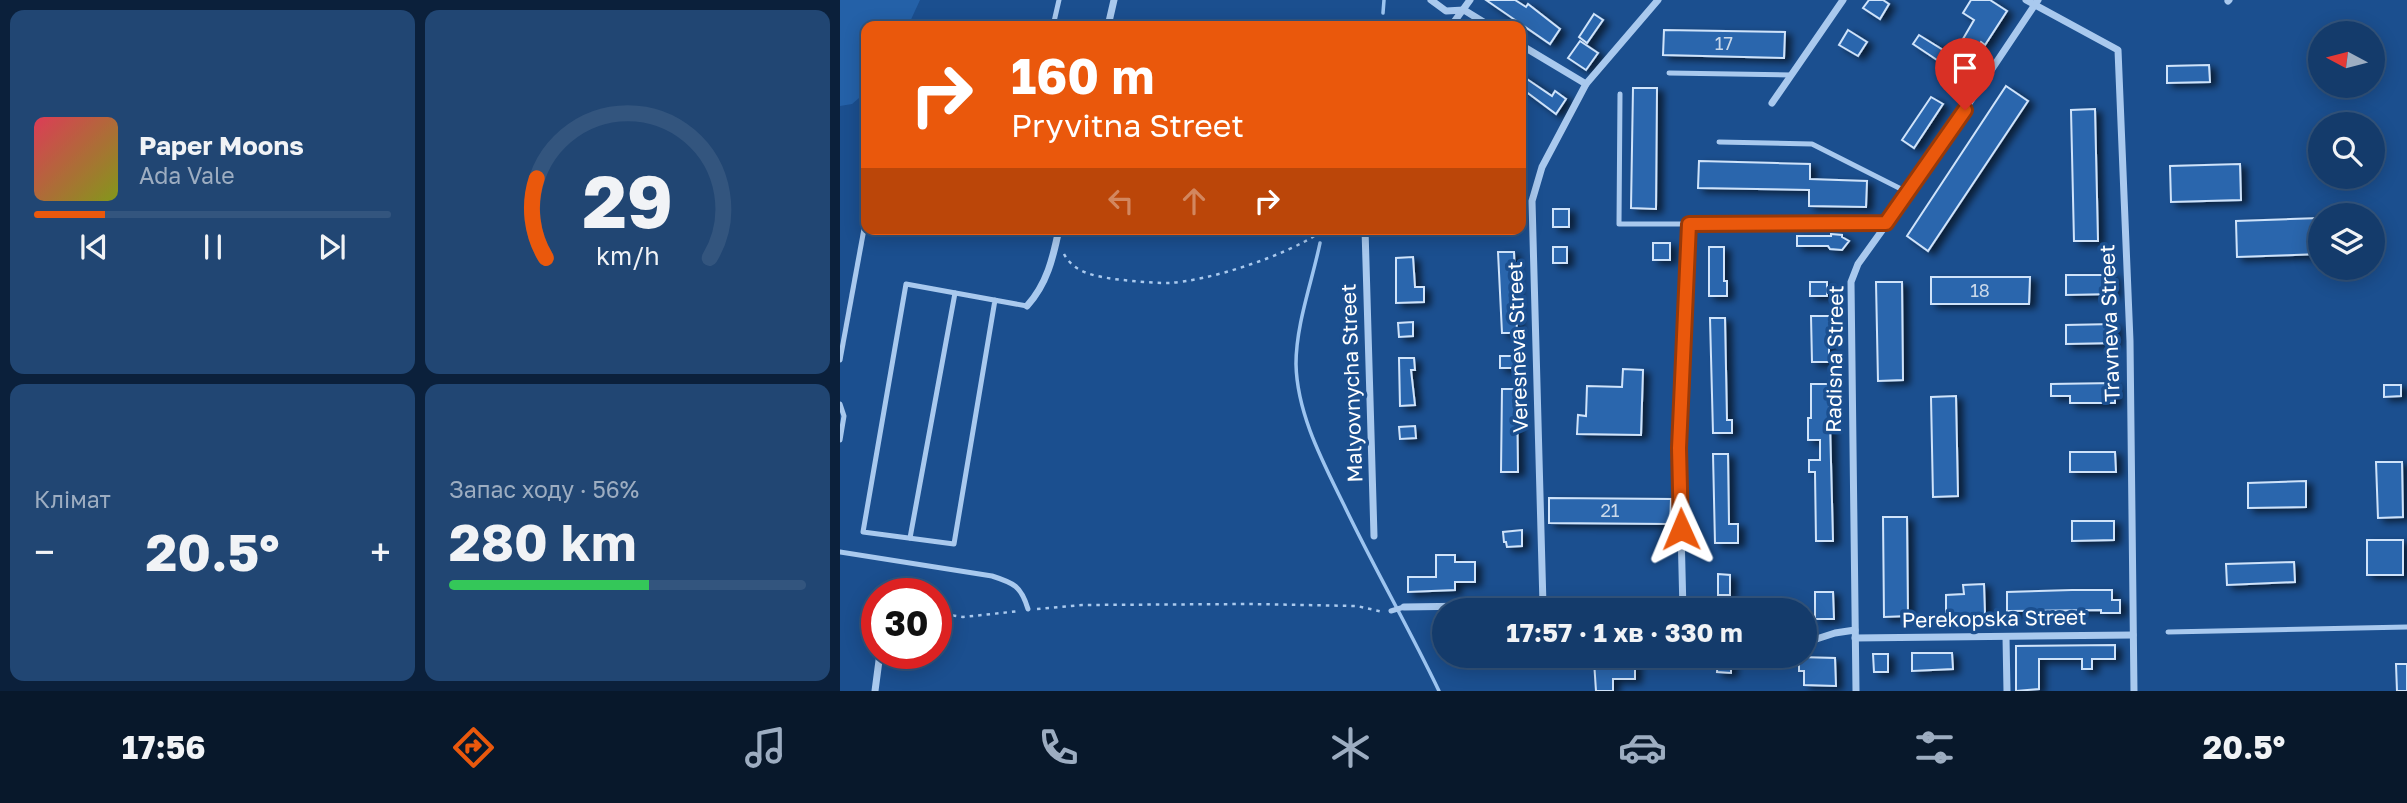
<!DOCTYPE html>
<html lang="uk">
<head>
<meta charset="utf-8">
<style>
  :root { --surface:#143b6b; --page:#214673; --text:#f1f3f6; --muted:#9dadc1; --line:#33557e; --accent:#ea580c }
  body { margin:0; font-family:"Golos Text",sans-serif; background:var(--page); color:var(--text); height:100vh; display:flex; flex-direction:column; font-size:26px; white-space:nowrap }
  * { box-sizing:border-box; margin:0 }
  p { font-size:23px; color:var(--muted) }
  .icon { flex:none; width:38px; height:38px; fill:none; stroke:currentColor; stroke-width:2; stroke-linecap:round; stroke-linejoin:round }
  .map { position:relative; flex:1; overflow:hidden }
  .side { display:flex; flex-direction:column; gap:10px; padding:10px; background:#0b203b; width:840px }
  .side>* { flex:none }
  .guide { position:absolute; left:21px; top:21px; width:665px; height:214px; border-radius:14px; box-shadow:0 4px 18px #0003,0 0 0 2px var(--line); background:#ea580c; color:#fff; overflow:hidden }
  .needle { width:46px; rotate:277deg }
  .tools { position:absolute; left:1468px; top:21px; display:grid; gap:14px }
  .tools a { display:grid; place-items:center; width:77px; height:77px; border-radius:50%; background:var(--surface); box-shadow:0 4px 18px #0003,0 0 0 2px var(--line); font-size:35px }
  .speed { position:absolute; left:21px; top:578px; display:flex; gap:14px; font-size:35px; font-weight:700; text-align:center }
  .speed>* { display:grid; place-content:center; width:91px; height:91px; border-radius:50%; background:var(--surface); box-shadow:0 4px 18px #0003,0 0 0 2px var(--line); line-height:1 }
  .speed .limit { border:10px solid #d22; background:#fff; color:#111 }
  .pin { position:absolute; display:grid; place-items:center; width:60px; height:60px; color:#fff; margin:-72px -30px; border-radius:50% 50% 50% 0; rotate:-45deg; box-shadow:0 0 7px #0007 }
  .pin .icon { rotate:45deg }
  .me { position:absolute; width:77px; margin:-38px; rotate:359deg; stroke-linejoin:round; filter:drop-shadow(0 0 5px #0008) }
  .turn { display:flex; align-items:center; gap:24px; height:147px; padding:0 35px; font-size:32px }
  .turn .icon { width:91px; height:91px; stroke-width:2.5 }
  .turn b { display:block; font-size:49px; line-height:60px }
  .lanes { display:flex; align-items:center; height:66px; padding:0 35px; background:#0003; justify-content:center; gap:35px; direction:ltr }
  .lanes .off { opacity:.35 }
  .big { font-size:52px; font-weight:700; line-height:1.1 }
  .side .card { flex:1; display:flex; flex-direction:column; justify-content:center; gap:10px; min-width:0; padding:0 24px; border-radius:14px; background:var(--page) }
  .side .dial { align-items:center; gap:0 }
  .dial svg { height:182px; overflow:visible; fill:none; stroke:var(--line); stroke-width:7; stroke-linecap:round; text-anchor:middle }
  .dial text { fill:var(--text); stroke:none }
  .song { display:flex; align-items:center; gap:21px }
  .cover { width:84px; height:84px; border-radius:10px; background:linear-gradient(135deg,hsl(350 70% 55%),hsl(70 70% 35%)) }
  .played { height:7px; border-radius:4px; background:linear-gradient(90deg,var(--accent) 20%,var(--line) 20%) }
  .keys { display:flex; justify-content:space-around; direction:ltr }
  .heat { display:flex; justify-content:space-between; align-items:center; font-size:38px; direction:ltr }
  .charge { height:10px; border-radius:5px; background:linear-gradient(90deg,#34c759 56%,var(--line) 0) }
  .side .tiles { flex:1; display:grid; gap:10px; grid-template-columns:repeat(2,1fr) }
  .trip { position:absolute; left:592px; top:598px; width:385px; height:70px; border-radius:35px; background:var(--surface); box-shadow:0 4px 18px #0003,0 0 0 2px var(--line); font-weight:700; line-height:70px; text-align:center }
  .dock { display:flex; height:112px; justify-content:space-around; align-items:center; background:#08182b; color:var(--muted) }
  .dock .icon { width:49px; height:49px }
  .dock .on { color:var(--accent) }
  .dock b { font-size:32px; color:var(--text) }
  main { display:flex; flex:1; min-height:0 }
  .map>svg:first-child { display:block }
  .green { fill:#2461a8 }
  .lines { fill:none; stroke-linecap:round; stroke-linejoin:round }
  .stream { stroke:#9cc4f0; stroke-width:3.5 }
  .building { fill:#2a66ad; stroke:#cfe3fa; stroke-width:2; filter:url(#shadow) }
  .path { stroke:#a9c9ee; stroke-width:2.5; stroke-dasharray:3.5 5; stroke-linecap:butt }
  .lane { stroke:#a9c9ee; stroke-width:5 }
  .street { stroke:#a9c9ee; stroke-width:7 }
  .route-casing { stroke:#983908; stroke-width:18 }
  .route { stroke:#ea580c; stroke-width:12 }
  .labels { text-anchor:middle; stroke-width:7; stroke-linejoin:round; paint-order:stroke }
  .number-label { font-size:18px; fill:#cad9ea }
  .street-label { font-size:21px; fill:#fff; stroke:#1b4f8f }
</style>
</head>
<body>
<main>
<section class="side">
<div class="tiles">
<div class="card">
<div class="song"><i class="cover"></i><div><b>Paper Moons</b><p>Ada Vale</p></div></div>
<div class="played"></div>
<div class="keys"><svg class="icon" aria-label="previous" viewBox="0 0 24 24"><path d="M18 5L8 12l10 7zM5 5v14"/></svg><svg class="icon" aria-label="pause" viewBox="0 0 24 24"><path d="M8 5v14M16 5v14"/></svg><svg class="icon" aria-label="next" viewBox="0 0 24 24"><path d="M6 5l10 7-10 7zM19 5v14"/></svg></div>
</div>
<div class="card dial"><svg viewBox="0 0 100 80">
<path d="M14 69A42 42 0 1 1 86 69"/>
<path d="M14 69A42 42 0 0 1 10 34" stroke="#ea580c"/>
<text x="50" y="56" font-size="32" font-weight="700">29</text>
<text x="50" y="72" font-size="11">km/h</text>
</svg></div>
<div class="card"><p>Клімат</p>
<div class="heat"><a>−</a><b class="big">20.5°</b><a>+</a></div>
</div>
<div class="card"><p>Запас ходу · 56%</p><b class="big">280 km</b><div class="charge"></div></div>
</div>
</section>
<div class="map">
<svg width="1567" height="691" viewBox="0 0 1567 691">
  <defs>
    <filter id="shadow"><feDropShadow dx="6" dy="3.5" stdDeviation="3.5" flood-color="#0009"/></filter>
  </defs>
  <rect width="100%" height="100%" fill="#1b4f8f"/>
  <path class="green" d="M0 0H80L68 26H26V92L12 104 0 106Z"/>
  <g class="lines">
    <g class="stream">
      <path d="M543 13 544 0"/>
      <path d="M480 243C472 282 456 324 456 364 457 414 483 462 504 505 534 568 569 628 599 691"/>
    </g>
  </g>
  <g class="building">
    <path d="M646 0H675L686 7 688 4 720 29 710 44Z"/>
    <path d="M1029 0H1043L1049 4 1040 19 1023 8Z"/>
    <path d="M1131 0H1150L1167 11 1145 45 1141 42 1113 87 1099 77 1106 66 1073 44 1079 35 1113 56 1134 20 1123 13Z"/>
    <path d="M754 14 763 20 747 43 739 37Z"/>
    <path d="M824 30 945 32 944 58 823 55Z"/>
    <path d="M1008 30 1027 42 1018 56 999 45Z"/>
    <path d="M740 41 758 53 746 70 728 58Z"/>
    <path d="M1369 65 1370 82 1327 83V66Z"/>
    <path d="M681 75 712 96 715 91 726 99 716 114 681 88Z"/>
    <path d="M1166 86 1188 101 1088 251 1067 236Z"/>
    <path d="M793 88H817L816 209 791 208Z"/>
    <path d="M1091 97 1103 104 1074 148 1062 140Z"/>
    <path d="M1255 109 1258 241H1234L1231 110Z"/>
    <path d="M859 161 970 164V179L1027 181 1026 207 969 206V190L858 188Z"/>
    <path d="M1400 164 1401 200 1331 202 1330 166Z"/>
    <rect x="713" y="209" width="16" height="18"/>
    <path d="M1480 218V254L1397 257 1396 221Z"/>
    <path d="M991 234 1002 235V237L1009 241 1002 250 990 249 988 246H957V236H991Z"/>
    <rect x="813" y="243" width="17" height="17"/>
    <rect x="713" y="247" width="14" height="16"/>
    <path d="M869 247H884V281H887V296H869Z"/>
    <path d="M658 252H674L677 333H662Z"/>
    <path d="M573 257 575 287H584V302L556 303V258Z"/>
    <path d="M1226 275H1273L1274 294 1226 295Z"/>
    <path d="M1091 277H1190L1189 304H1091Z"/>
    <rect x="970" y="282" width="17" height="14"/>
    <path d="M1036 282H1062L1063 380 1038 381Z"/>
    <path d="M971 316H989V362H972Z"/>
    <path d="M870 318H885L887 420H892V433H873Z"/>
    <path d="M573 322V336L559 337 558 323Z"/>
    <path d="M1275 324V343L1226 344V325Z"/>
    <rect x="660" y="356" width="17" height="12"/>
    <path d="M559 358H574L575 370H571L575 405 560 406Z"/>
    <path d="M783 369 803 370 801 435 737 434 738 415 746 416 747 386 782 387Z"/>
    <path d="M1275 383V403H1230V396H1211V384Z"/>
    <path d="M971 384H989L993 541H976L975 472H969V460H980V440H968V418H971Z"/>
    <path d="M1544 385H1561V396L1544 397Z"/>
    <path d="M662 389H677L678 472H661Z"/>
    <path d="M1116 396 1118 496 1093 497 1091 397Z"/>
    <path d="M575 426 576 438 560 439 559 427Z"/>
    <path d="M1230 452H1275L1276 472H1230Z"/>
    <path d="M873 454H888L889 524H898V543H875Z"/>
    <path d="M1536 462H1562L1563 517 1538 518Z"/>
    <path d="M1466 481V507L1408 508V483Z"/>
    <path d="M709 498 831 499 830 524 709 523Z"/>
    <path d="M1043 517H1067L1068 616 1044 617Z"/>
    <path d="M1232 521H1274V540L1232 541Z"/>
    <path d="M682 530V546L667 547 666 542H664L663 532Z"/>
    <rect x="1527" y="540" width="36" height="35"/>
    <path d="M596 555H615V562H635V582H615V590L568 592V577H596Z"/>
    <path d="M1454 562 1455 582 1387 585 1386 564Z"/>
    <path d="M878 574 890 575V595H878Z"/>
    <path d="M1144 584 1145 614H1106V595L1124 594 1123 585Z"/>
    <path d="M1232 590H1272V600H1280V613H1261V610L1167 611V592Z"/>
    <path d="M975 592H993L994 619H975Z"/>
    <path d="M1275 645V659H1252V669H1242V659H1199V689L1176 691V646Z"/>
    <path d="M1072 653H1112L1113 669 1072 671Z"/>
    <path d="M1033 654H1048V672H1034Z"/>
    <path d="M878 657 891 658V673L877 672Z"/>
    <path d="M959 657 995 658 996 686 964 685V671H959Z"/>
    <path d="M772 660 795 661V679H773V691H756L754 661Z"/>
    <path d="M1556 664H1567V691H1557Z"/>
  </g>
  <g class="lines">
    <g class="path">
      <path d="M224 254C234 273 255 276 274 279 292 281 310 283 328 283 369 281 445 256 479 233L494 235 496 229"/>
      <path d="M34 601 37 602"/>
      <path d="M197 609 242 605 410 604 517 606 543 612"/>
      <path d="M96 613 123 617 180 611"/>
    </g>
    <g class="lane">
      <path d="M213 26 219 0"/>
      <path d="M829 73 951 75"/>
      <path d="M780 94 779 224H849"/>
      <path d="M879 142 972 144 1069 193"/>
      <path d="M155 300 114 544 23 532 66 284 187 306"/>
      <path d="M0 360 26 218"/>
      <path d="M0 404 4 416 0 440"/>
      <path d="M70 538 115 293"/>
      <path d="M0 552 152 576C174 583 181 586 188 609"/>
      <path d="M551 611 564 607"/>
      <path d="M1328 632 1567 627"/>
    </g>
    <g class="street">
      <path d="M591 0 606 11 624 10 650 26"/>
      <path d="M1186 0 1278 50 1290 341 1294 691"/>
      <path d="M1388 1 1389 0"/>
      <path d="M268 26 274 0"/>
      <path d="M611 26 630 0"/>
      <path d="M681 45 746 84"/>
      <path d="M932 103 1003 0"/>
      <path d="M525 229 534 536"/>
      <path d="M187 306C207 284 213 258 219 229"/>
      <path d="M703 605 692 201 702 167 746 84 818 0"/>
      <path d="M564 607 703 605 724 611"/>
      <path d="M843 611 839 448 849 224 1047 223"/>
      <path d="M1166 637 1167 691"/>
      <path d="M1015 638 1293 635"/>
      <path d="M964 643 995 633 1015 630"/>
      <path d="M35 691 40 653"/>
      <path d="M1016 691 1011 282 1018 264 1069 193 1198 0"/>
    </g>
  </g>
  <g class="lines">
    <defs>
      <path id="route" d="M841 529 839 448 849 224 1046 223 1125 110"/>
    </defs>
    <use href="#route" class="route-casing"/>
    <use href="#route" class="route"/>
  </g>
  <g class="labels">
    <g class="number-label">
      <text x="884" y="50">17</text>
      <text x="1140" y="297">18</text>
      <text x="770" y="517">21</text>
    </g>
    <g class="street-label">
      <text transform="translate(1270 323) rotate(-92)" y="7">Travneva Street</text>
      <text transform="translate(678 347) rotate(-92)" y="7">Veresneva Street</text>
      <text transform="translate(995 359) rotate(-89)" y="7">Radisna Street</text>
      <text transform="translate(512 383) rotate(-92)" y="7">Malyovnycha Street</text>
      <text transform="translate(1154 619) rotate(-1)" y="7">Perekopska Street</text>
    </g>
  </g>
</svg>
<div class="tools">
<a><svg class="needle" viewBox="-14 -14 28 28"><path d="M0-13l5 13h-10z" fill="#e53935"/><path d="M0 13l5-13h-10z" fill="#9dadc1"/></svg></a>
<a><svg class="icon" aria-label="search" viewBox="0 0 24 24"><circle cx="10" cy="10" r="6"/><path d="M15 15l6 6"/></svg></a>
<a><svg class="icon" aria-label="layers" viewBox="0 0 24 24"><path d="M12 4l9 5-9 5-9-5zM3 14l9 5 9-5"/></svg></a>
</div>
<div class="speed"><div class="limit">30</div></div>
<div class="pin" style="left:1125px;top:110px;background:#d93025"><svg class="icon" aria-label="arrive" viewBox="0 0 24 24"><path d="M6 21V4h12l-3 4 3 4H6"/></svg></div>
<svg class="me" style="left:841px;top:529px" viewBox="-20 -20 40 40"><path d="M0-17L14 15 0 8-14 15z" fill="#ea580c" stroke="#fff" stroke-width="4"/></svg>
<div class="trip">17:57 · 1 хв · 330 m</div>
<div class="guide">
<div class="turn"><svg class="icon" aria-label="right" viewBox="0 0 24 24"><path d="M7 20v-9h11M14 6l5 5-5 5"/></svg><div><b>160 m</b>Pryvitna Street</div></div>
<div class="lanes"><svg class="icon off" aria-label="left" viewBox="0 0 24 24"><path d="M17 20v-9H6M10 6l-5 5 5 5"/></svg><svg class="icon off" aria-label="ahead" viewBox="0 0 24 24"><path d="M12 20V5M6 11l6-6 6 6"/></svg><svg class="icon" aria-label="right" viewBox="0 0 24 24"><path d="M7 20v-9h11M14 6l5 5-5 5"/></svg></div>
</div>
</div>
</main>
<nav class="dock">
<b>17:56</b>
<svg class="icon on" aria-label="directions" viewBox="0 0 24 24"><path d="M12 3l9 9-9 9-9-9zM9 14v-3h6M13 9l2 2-2 2"/></svg>
<svg class="icon" aria-label="music" viewBox="0 0 24 24"><path d="M9 18V5l10-2v13"/><circle cx="6" cy="18" r="3"/><circle cx="16" cy="16" r="3"/></svg>
<svg class="icon" aria-label="phone" viewBox="0 0 24 24"><path d="M5 4h4l2 5-3 2q2 4 5 5l2-3 5 2v4C11 20 4 13 5 4z"/></svg>
<svg class="icon" aria-label="climate" viewBox="0 0 24 24"><path d="M12 3v18M4 7l16 10M4 17L20 7"/></svg>
<svg class="icon" aria-label="car" viewBox="0 0 24 24"><path d="M5 17H2v-5l4-1 3-4h7l3 4 3 1v5h-3M9 17h6M6 11h13"/><circle cx="7" cy="17" r="2"/><circle cx="17" cy="17" r="2"/></svg>
<svg class="icon" aria-label="filters" viewBox="0 0 24 24"><path d="M4 7h16M4 17h16"/><circle cx="9" cy="7" r="2"/><circle cx="15" cy="17" r="2"/></svg>
<b>20.5°</b>
</nav>
</body>
</html>
